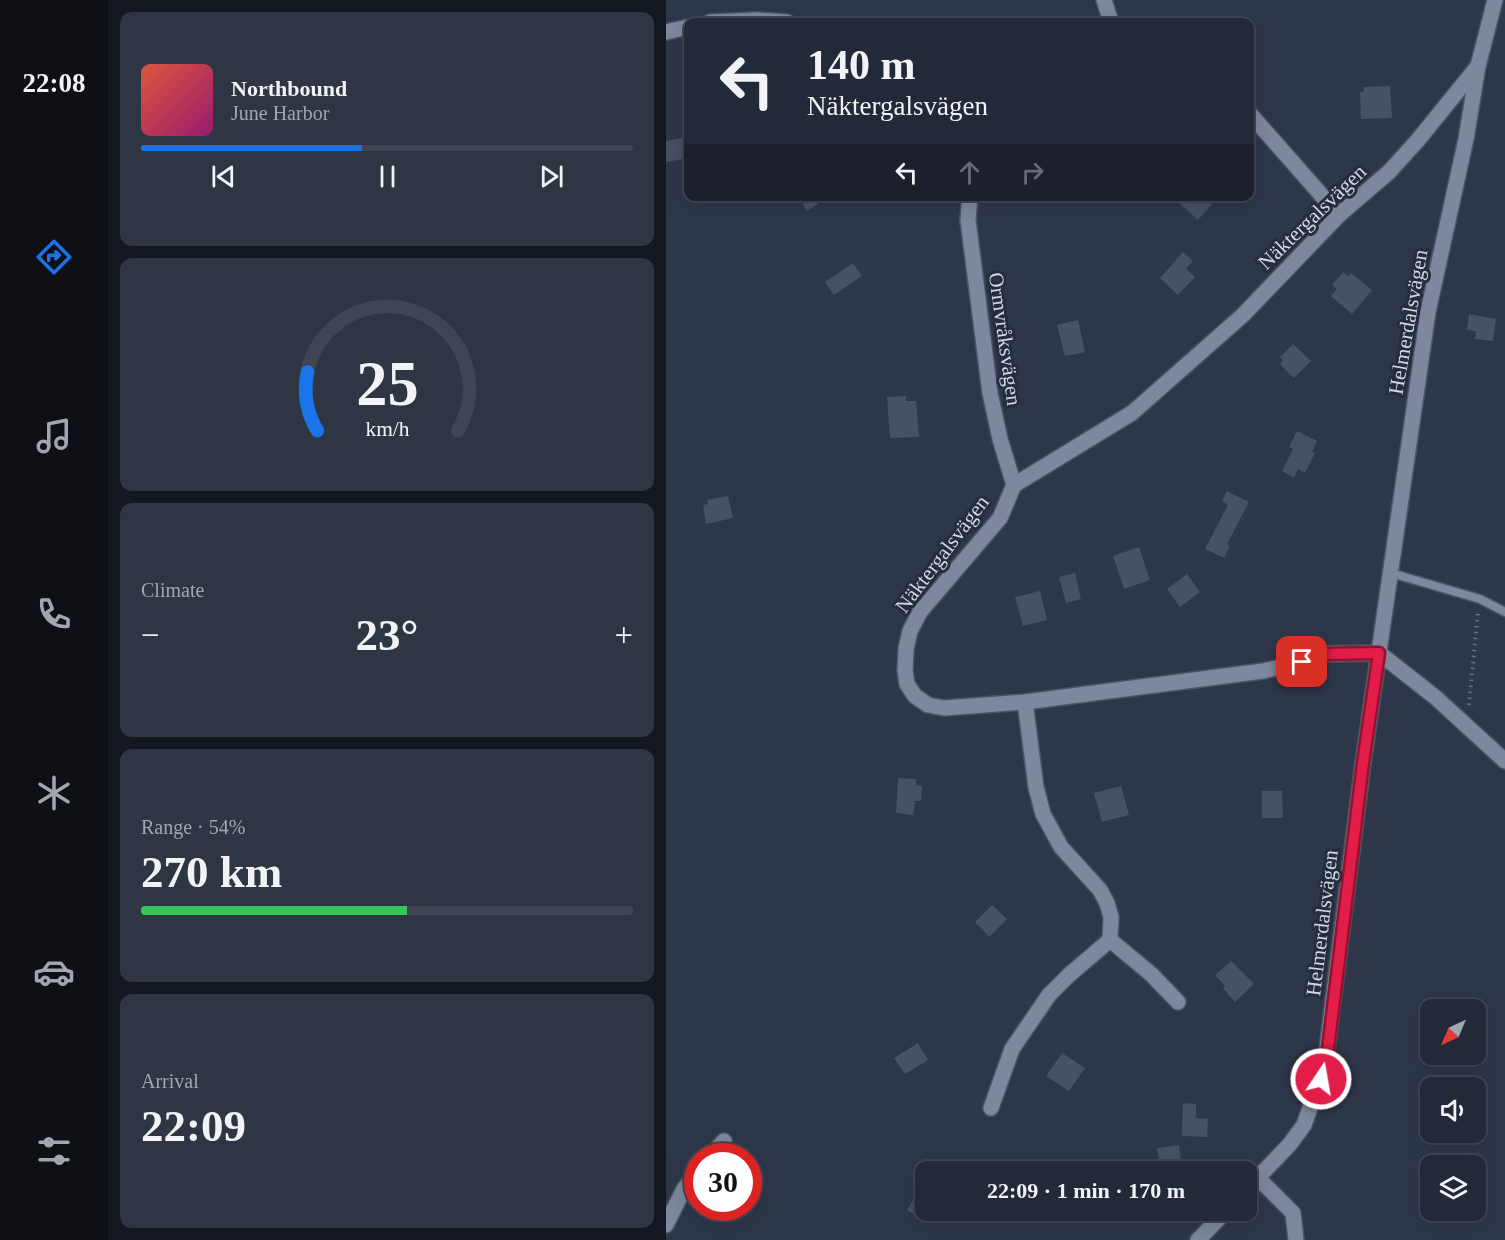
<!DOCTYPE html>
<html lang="en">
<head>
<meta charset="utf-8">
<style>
  :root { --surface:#222938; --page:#2e3543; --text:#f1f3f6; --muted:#a2a6ae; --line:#3f4553; --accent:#1a73e8 }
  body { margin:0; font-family:"Times New Roman",serif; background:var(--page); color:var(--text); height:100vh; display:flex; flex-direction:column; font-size:22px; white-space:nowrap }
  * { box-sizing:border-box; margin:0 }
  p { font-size:20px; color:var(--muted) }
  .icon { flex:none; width:33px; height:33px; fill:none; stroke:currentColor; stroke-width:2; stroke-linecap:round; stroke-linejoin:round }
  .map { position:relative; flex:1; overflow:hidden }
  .panel { display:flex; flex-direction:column; gap:12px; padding:12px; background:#13171f; width:558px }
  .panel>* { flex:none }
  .guide { position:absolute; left:18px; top:18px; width:570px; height:183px; border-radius:12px; box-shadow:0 6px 24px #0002,0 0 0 2px var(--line); background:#222938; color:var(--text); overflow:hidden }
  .needle { width:39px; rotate:224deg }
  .buttons { position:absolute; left:754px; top:999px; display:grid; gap:12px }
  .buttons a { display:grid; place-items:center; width:66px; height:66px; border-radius:12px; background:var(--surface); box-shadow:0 6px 24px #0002,0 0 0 2px var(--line); font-size:30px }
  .speed { position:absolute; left:18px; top:1143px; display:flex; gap:12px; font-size:30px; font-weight:700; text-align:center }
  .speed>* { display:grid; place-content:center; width:78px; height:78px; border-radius:50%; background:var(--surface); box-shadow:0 6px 24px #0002,0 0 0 2px var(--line); line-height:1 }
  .speed .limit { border:9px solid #d22; background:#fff; color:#111 }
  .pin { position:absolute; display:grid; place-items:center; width:51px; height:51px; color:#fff; margin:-26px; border-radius:12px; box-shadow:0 3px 9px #0006 }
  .me { position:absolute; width:66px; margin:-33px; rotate:12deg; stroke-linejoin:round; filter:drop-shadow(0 0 4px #0008) }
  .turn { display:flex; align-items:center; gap:21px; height:126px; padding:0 24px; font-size:27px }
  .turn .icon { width:78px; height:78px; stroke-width:2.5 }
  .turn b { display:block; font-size:42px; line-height:51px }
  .lanes { display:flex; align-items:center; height:57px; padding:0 24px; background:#0003; justify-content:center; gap:30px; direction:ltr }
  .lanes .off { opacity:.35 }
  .big { font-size:45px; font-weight:700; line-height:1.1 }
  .panel .widget { flex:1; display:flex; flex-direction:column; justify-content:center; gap:9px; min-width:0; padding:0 21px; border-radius:12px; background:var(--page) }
  .panel .dial { align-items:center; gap:0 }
  .dial svg { height:156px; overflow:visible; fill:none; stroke:var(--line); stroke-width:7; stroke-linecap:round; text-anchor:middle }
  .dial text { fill:var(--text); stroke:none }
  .song { display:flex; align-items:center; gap:18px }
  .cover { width:72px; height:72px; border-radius:9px; background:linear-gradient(135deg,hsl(10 70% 55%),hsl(320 70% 35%)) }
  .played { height:6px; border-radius:3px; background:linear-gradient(90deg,var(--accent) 45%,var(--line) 45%) }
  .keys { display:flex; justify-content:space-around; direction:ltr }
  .heat { display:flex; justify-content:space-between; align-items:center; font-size:33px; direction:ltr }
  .charge { height:9px; border-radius:4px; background:linear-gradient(90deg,#34c759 54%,var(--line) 0) }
  .trip { position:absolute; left:249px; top:1161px; width:342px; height:60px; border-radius:12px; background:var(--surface); box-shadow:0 6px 24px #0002,0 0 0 2px var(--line); font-weight:700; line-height:60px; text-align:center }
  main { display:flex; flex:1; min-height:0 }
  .menu { display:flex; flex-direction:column; width:108px; justify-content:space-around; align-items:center; background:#0e1016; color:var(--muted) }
  .menu .icon { width:42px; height:42px }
  .menu .active { color:var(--accent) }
  .menu b { font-size:27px; color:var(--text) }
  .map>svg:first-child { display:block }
  .building { fill:#475064 }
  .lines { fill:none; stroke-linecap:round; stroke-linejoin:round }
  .lane-casing { stroke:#4b5262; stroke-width:11 }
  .street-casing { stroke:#4b5262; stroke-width:18 }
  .path { stroke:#676f80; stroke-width:4; stroke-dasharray:1.5 4.5; stroke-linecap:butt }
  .lane { stroke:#7d879d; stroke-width:8 }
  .street { stroke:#7d879d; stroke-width:15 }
  .route-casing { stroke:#92132f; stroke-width:15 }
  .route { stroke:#e11d48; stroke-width:10 }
  .labels { text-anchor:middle; stroke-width:6; stroke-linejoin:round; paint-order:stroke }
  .street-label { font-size:21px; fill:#d2d8e4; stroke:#252d3f }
</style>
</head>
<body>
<main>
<nav class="menu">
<b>22:08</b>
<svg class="icon active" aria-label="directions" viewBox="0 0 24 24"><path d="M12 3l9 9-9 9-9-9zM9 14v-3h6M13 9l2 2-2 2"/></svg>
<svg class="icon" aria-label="music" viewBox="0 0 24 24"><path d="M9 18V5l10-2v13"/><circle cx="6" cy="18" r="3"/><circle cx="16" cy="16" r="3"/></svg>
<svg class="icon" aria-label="phone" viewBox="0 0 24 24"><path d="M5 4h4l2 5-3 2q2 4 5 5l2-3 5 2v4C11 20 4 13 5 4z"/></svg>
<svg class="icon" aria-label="climate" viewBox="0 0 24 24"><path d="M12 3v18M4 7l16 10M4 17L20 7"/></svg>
<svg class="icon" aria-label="car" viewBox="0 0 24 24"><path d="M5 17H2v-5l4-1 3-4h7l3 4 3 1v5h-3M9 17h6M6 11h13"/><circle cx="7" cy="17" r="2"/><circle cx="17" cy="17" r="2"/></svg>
<svg class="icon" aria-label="filters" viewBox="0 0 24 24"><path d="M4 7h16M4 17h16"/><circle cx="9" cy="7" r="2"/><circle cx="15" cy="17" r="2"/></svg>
</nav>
<section class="panel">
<div class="widget">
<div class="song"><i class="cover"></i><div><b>Northbound</b><p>June Harbor</p></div></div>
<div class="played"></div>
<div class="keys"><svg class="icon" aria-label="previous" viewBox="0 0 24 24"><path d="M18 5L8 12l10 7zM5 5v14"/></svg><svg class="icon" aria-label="pause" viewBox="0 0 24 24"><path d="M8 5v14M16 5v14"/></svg><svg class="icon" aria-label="next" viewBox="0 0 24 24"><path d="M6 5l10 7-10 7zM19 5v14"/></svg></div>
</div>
<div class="widget dial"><svg viewBox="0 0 100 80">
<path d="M14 69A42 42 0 1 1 86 69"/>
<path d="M14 69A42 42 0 0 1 9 39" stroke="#1a73e8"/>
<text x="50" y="56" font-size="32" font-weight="700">25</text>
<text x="50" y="72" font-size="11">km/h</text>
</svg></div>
<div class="widget"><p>Climate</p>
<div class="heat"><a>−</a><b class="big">23°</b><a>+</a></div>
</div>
<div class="widget"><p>Range · 54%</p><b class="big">270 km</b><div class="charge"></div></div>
<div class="widget"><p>Arrival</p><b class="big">22:09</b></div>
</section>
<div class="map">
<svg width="839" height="1240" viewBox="0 0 839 1240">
  <rect width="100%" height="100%" fill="#2e374a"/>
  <g class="building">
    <path d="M724 86 726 118 695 119 694 92H698L697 87Z"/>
    <path d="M22 137V158L0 162V141Z"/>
    <path d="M132 196H164L141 211Z"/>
    <path d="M515 196H538L546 204 532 220 511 201Z"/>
    <path d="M517 252 527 261 520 269 529 277 512 295 494 278Z"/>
    <path d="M187 263 196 276 168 295 159 282Z"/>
    <path d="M677 272 682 276 685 273 706 290 686 314 665 296 671 289 666 285Z"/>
    <path d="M803 314 830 319 827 341 809 339 810 331 801 330Z"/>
    <path d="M412 320 419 352 399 356 391 325Z"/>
    <path d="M627 344 645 361 628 378 614 364 617 360 614 357Z"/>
    <path d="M240 396V401H250L253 437 224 438 221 397Z"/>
    <path d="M631 431 651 441 646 452 649 453 639 473 632 469 628 478 616 471 627 449 623 447Z"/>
    <path d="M561 491 583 502 561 544 564 546 558 558 539 549 562 505 556 501Z"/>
    <path d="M62 496 67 518 40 524 37 505 42 504 41 500Z"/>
    <path d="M473 547 484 580 458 589 447 556Z"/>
    <path d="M409 573 415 599 400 603 393 577Z"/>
    <path d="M521 574 534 592 514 607 501 589Z"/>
    <path d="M374 591 381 620 357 626 349 597Z"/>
    <path d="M232 778 250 779V785L256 786 255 801H249L247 815 230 813Z"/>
    <path d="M455 786 463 815 436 822 428 793Z"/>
    <path d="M596 791H616L617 818H596Z"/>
    <path d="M326 905 341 919 323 937 309 922Z"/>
    <path d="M565 961 588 984 569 1002 557 988 559 986 549 975Z"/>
    <path d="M252 1043 262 1060 239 1074 228 1058Z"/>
    <path d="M396 1053 419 1068 403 1091 380 1076Z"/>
    <path d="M517 1103 530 1104V1118L542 1119 541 1137 516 1136Z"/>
    <path d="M513 1145 515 1160 494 1164 491 1148Z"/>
    <path d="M256 1186 260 1188V1210H266L260 1221 241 1210Z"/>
  </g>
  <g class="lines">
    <defs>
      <path id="lane" d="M725 573 814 599 839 612"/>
      <g id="street">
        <path d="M438 0 445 22"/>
        <path d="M44 22 91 20 121 22"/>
        <path d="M0 32 22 27"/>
        <path d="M812 66 752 140 723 172 673 215 577 315 466 413 348 485 334 518 254 612 244 631 240 649 239 671 241 684 249 696 262 705 278 708 359 702 597 671 636 662 658 654 713 653 769 697 839 761"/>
        <path d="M584 114 673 215"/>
        <path d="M304 196 302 220 324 393 334 439 348 485"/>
        <path d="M444 940 485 974 512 1002"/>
        <path d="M325 1108 346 1049 383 995 403 975 444 940 445 917 441 903 434 890 395 847 377 814 370 787 359 702"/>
        <path d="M45 1156 58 1141"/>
        <path d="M592 1178 627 1213 630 1240"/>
        <path d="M580 1190 624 1144 638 1125 659 1065 697 763 762 312 800 139 812 66 829 0"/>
        <path d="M0 1225 18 1189 32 1173"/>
        <path d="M532 1240 561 1210"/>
      </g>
    </defs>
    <use href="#lane" class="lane-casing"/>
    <use href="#street" class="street-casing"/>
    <path class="path" d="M803 705 812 611"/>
    <use href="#lane" class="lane"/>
    <use href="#street" class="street"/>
  </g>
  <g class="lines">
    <defs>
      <path id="route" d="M636 662 657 654 713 653 697 763 660 1065 655 1079"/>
    </defs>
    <use href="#route" class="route-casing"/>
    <use href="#route" class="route"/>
  </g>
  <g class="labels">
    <g class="street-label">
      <text transform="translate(646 217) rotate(-44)" y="7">Näktergalsvägen</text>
      <text transform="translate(742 322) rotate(-80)" y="7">Helmerdalsvägen</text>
      <text transform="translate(339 339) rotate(82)" y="7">Ormvråksvägen</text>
      <text transform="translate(276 554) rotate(-53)" y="7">Näktergalsvägen</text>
      <text transform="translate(656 923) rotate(-83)" y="7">Helmerdalsvägen</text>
    </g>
  </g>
</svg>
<div class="buttons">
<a><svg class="needle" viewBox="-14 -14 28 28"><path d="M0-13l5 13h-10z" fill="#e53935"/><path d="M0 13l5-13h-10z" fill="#a2a6ae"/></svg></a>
<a><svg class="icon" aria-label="sound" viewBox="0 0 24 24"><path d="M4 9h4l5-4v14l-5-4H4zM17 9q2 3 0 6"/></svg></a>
<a><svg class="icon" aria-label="layers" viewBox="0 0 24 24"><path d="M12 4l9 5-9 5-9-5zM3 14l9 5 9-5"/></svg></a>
</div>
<div class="speed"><div class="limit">30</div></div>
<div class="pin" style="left:636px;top:662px;background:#d93025"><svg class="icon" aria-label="arrive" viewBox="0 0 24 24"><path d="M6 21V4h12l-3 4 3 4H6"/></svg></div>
<svg class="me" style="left:655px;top:1079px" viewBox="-20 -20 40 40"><circle r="17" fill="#e11d48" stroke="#fff" stroke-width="3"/><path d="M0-11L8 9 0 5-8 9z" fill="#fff"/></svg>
<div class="trip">22:09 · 1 min · 170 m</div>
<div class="guide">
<div class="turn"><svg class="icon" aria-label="left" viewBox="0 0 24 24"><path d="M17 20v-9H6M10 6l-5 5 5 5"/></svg><div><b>140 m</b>Näktergalsvägen</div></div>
<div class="lanes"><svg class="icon" aria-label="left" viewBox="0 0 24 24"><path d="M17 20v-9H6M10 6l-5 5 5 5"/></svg><svg class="icon off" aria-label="ahead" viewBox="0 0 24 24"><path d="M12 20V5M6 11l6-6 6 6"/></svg><svg class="icon off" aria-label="right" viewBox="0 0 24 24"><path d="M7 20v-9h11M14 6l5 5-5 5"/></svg></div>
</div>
</div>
</main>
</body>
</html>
